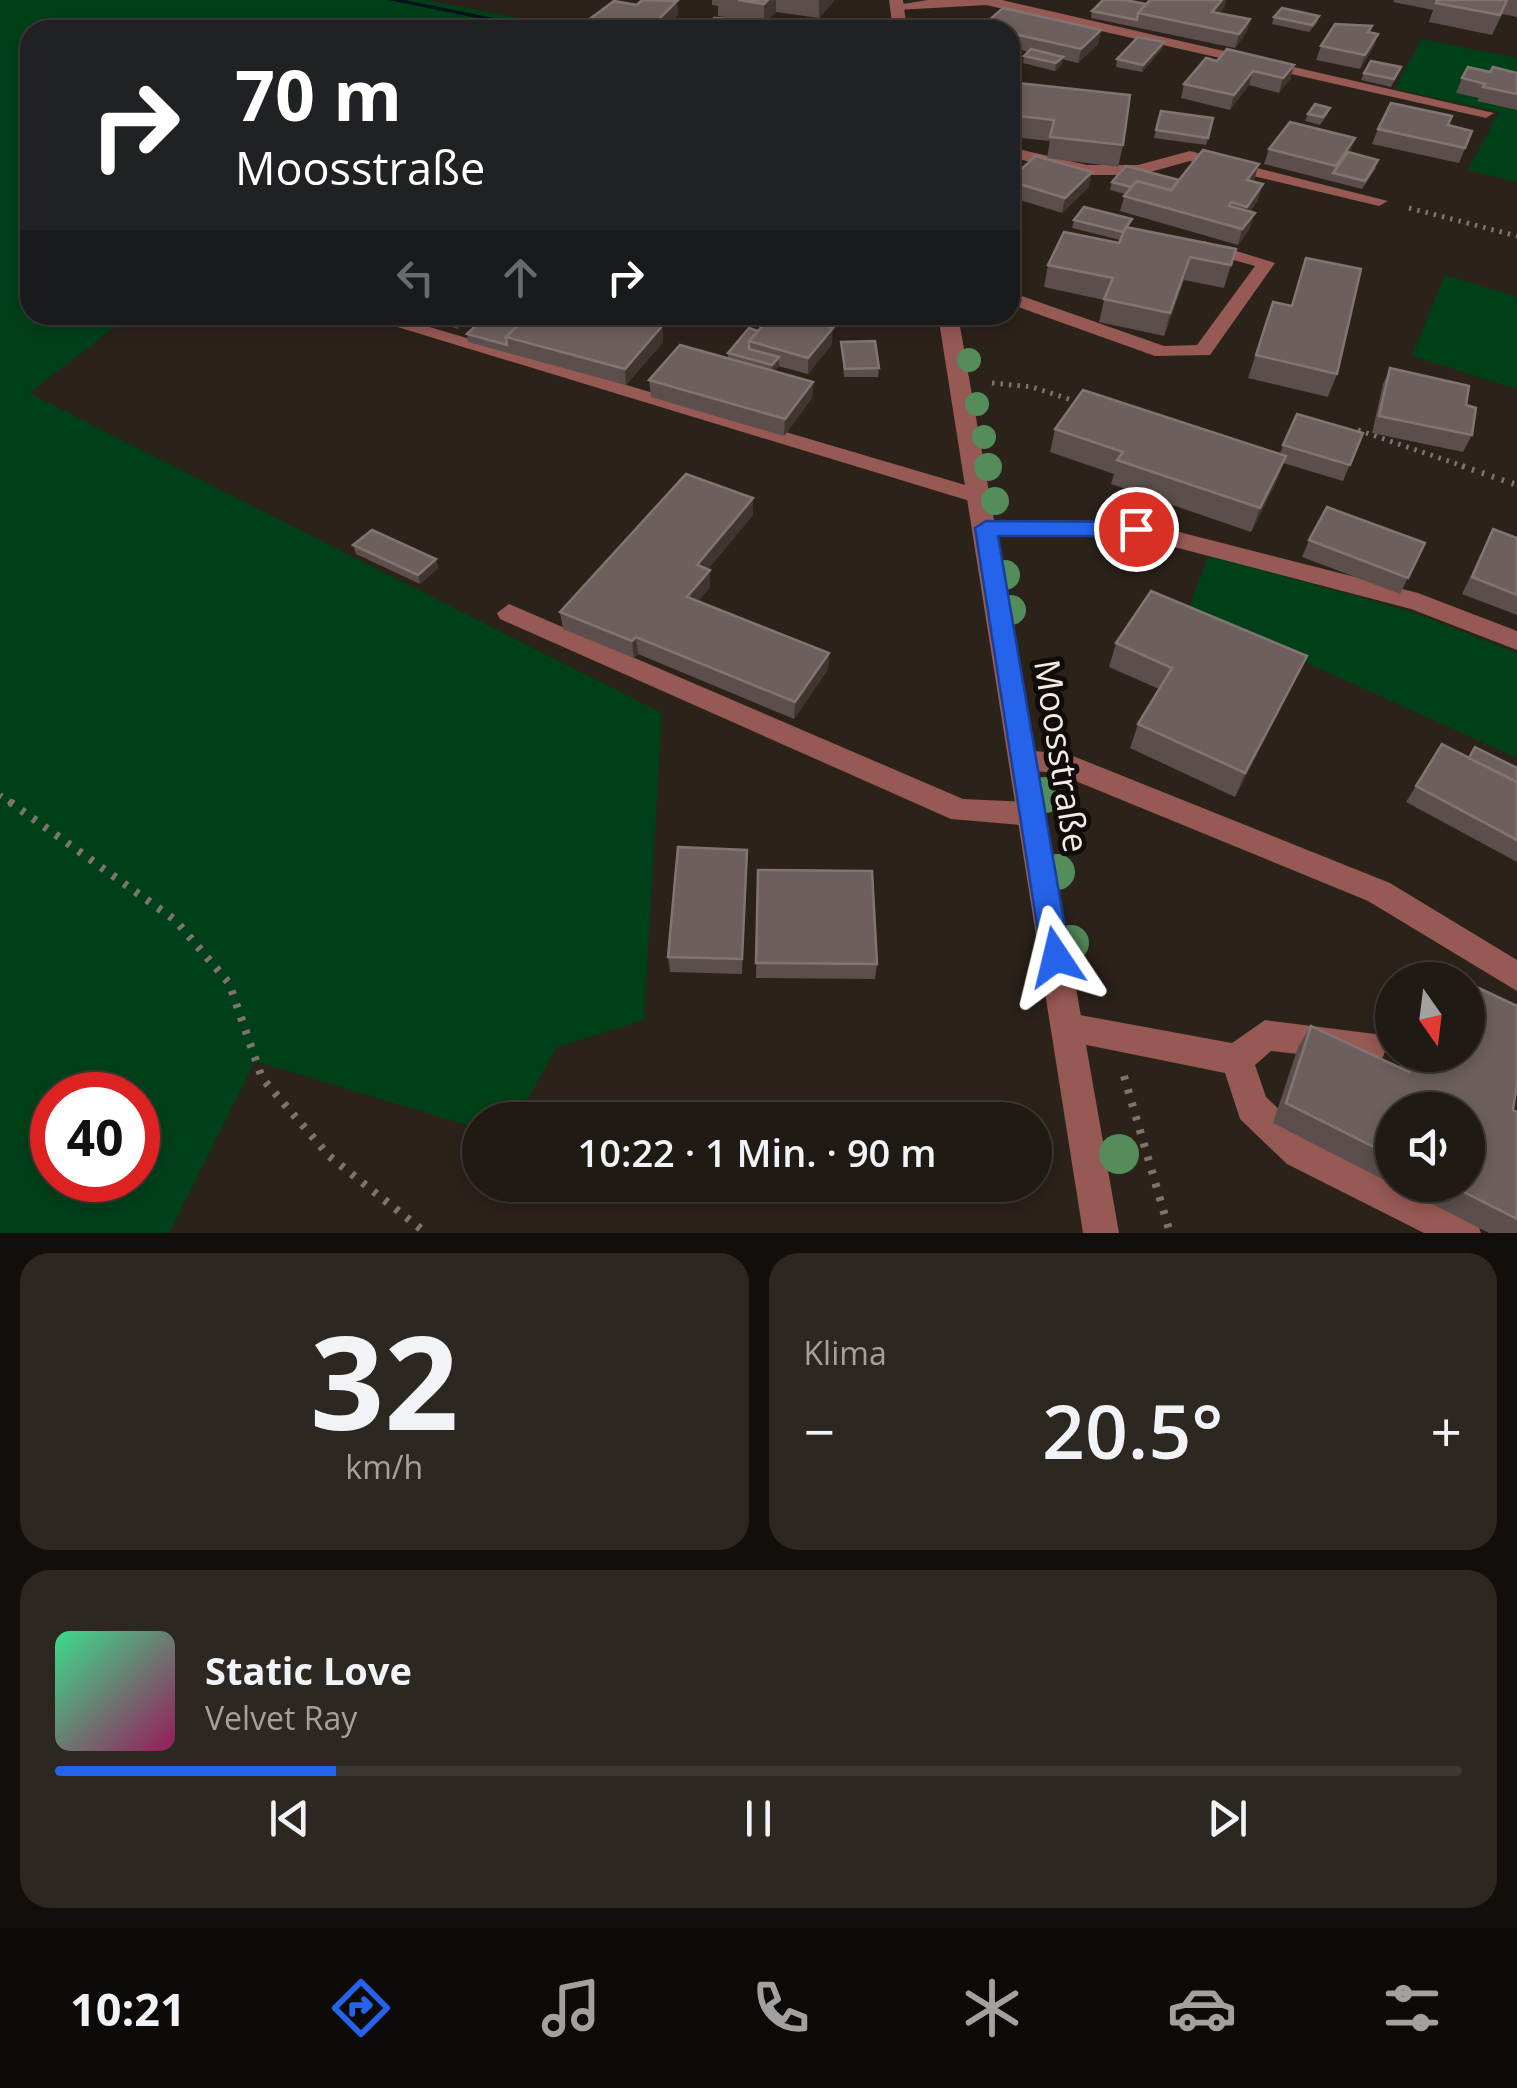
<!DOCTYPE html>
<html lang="de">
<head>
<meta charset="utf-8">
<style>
  :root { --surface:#201a14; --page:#2d2722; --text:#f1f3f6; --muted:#a2a1a0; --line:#3d3834; --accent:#2563eb }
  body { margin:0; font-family:"Open Sans",sans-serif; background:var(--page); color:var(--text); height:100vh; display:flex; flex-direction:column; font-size:38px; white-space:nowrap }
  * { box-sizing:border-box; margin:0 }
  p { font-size:32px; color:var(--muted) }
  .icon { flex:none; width:55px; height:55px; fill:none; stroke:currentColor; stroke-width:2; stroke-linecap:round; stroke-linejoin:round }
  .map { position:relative; height:1233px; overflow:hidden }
  .drawer { display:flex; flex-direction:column; gap:20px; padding:20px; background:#120e0b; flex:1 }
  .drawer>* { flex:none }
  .banner { position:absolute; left:20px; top:20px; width:1000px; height:305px; border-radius:30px; box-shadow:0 5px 15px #0003,0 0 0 2px var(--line); background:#202124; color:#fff; overflow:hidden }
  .needle { width:65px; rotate:166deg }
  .tools { position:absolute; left:1375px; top:962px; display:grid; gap:20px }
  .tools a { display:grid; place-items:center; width:110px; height:110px; border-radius:50%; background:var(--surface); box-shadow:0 5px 15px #0003,0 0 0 2px var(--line); font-size:50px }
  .speed { position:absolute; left:30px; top:1072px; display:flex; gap:20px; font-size:50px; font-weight:700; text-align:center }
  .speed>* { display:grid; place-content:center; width:130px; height:130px; border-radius:50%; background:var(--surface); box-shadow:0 5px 15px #0003,0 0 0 2px var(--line); line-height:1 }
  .speed .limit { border:15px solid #d22; background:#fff; color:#111 }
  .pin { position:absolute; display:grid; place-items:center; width:85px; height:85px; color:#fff; margin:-42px; border:5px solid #fff; border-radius:50%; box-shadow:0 2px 10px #0007 }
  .me { position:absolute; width:110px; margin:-55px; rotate:350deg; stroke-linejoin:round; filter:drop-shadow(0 0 8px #0008) }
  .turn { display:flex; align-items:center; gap:35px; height:210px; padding:0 50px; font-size:45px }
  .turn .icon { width:130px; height:130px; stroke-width:2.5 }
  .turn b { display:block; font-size:70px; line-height:85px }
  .lanes { display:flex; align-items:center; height:95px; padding:0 50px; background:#0003; justify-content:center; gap:50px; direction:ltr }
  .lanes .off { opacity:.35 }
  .big { font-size:75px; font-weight:600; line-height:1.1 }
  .drawer .tile { flex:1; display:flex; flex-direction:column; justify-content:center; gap:15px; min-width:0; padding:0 35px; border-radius:30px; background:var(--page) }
  .drawer .dial { align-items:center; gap:0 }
  .dial b { font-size:130px; line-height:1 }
  .song { display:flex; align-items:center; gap:30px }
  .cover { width:120px; height:120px; border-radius:15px; background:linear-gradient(135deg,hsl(150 70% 55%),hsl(330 70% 35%)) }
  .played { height:10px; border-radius:5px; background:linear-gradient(90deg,var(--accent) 20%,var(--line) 20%) }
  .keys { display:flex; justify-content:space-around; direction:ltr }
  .heat { display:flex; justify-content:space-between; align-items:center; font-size:55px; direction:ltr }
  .drawer .tiles { flex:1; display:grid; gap:20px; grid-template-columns:1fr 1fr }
  .tile:last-child { grid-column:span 2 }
  .trip { position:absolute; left:462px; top:1102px; width:590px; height:100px; border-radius:50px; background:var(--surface); box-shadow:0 5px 15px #0003,0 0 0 2px var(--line); font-weight:600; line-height:100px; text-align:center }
  .menu { display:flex; height:160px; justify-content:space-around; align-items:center; background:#0d0a08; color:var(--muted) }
  .menu .icon { width:70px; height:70px }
  .menu .active { color:var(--accent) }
  .menu b { font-size:45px; color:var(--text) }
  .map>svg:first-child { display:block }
  .green { fill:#004019; fill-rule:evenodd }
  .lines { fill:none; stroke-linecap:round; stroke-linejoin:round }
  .stream { fill:#05131a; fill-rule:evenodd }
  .path-far2 { stroke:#7c746d; stroke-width:5; stroke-dasharray:2.5 6; stroke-linecap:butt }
  .path-far1 { stroke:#7c746d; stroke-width:6; stroke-dasharray:2.5 8; stroke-linecap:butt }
  .path { stroke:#7c746d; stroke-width:8; stroke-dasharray:4 10; stroke-linecap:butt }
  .service { fill:#975954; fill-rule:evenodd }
  .minor { fill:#975954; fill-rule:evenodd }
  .tertiary { fill:#975954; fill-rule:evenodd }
  .tree { fill:#548c5b }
  .wall { fill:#5b4e4c }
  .shaded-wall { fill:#413531 }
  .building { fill:#6c5f5d; stroke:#817572; stroke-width:2.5 }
  .route { fill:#2563eb; stroke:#184099; stroke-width:2.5 }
  .labels { text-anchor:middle; stroke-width:10; stroke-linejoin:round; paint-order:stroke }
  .street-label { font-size:35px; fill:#f3ede8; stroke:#100c09 }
</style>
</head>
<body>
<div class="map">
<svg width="1517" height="1233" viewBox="0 0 1517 1233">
  <rect width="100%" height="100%" fill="#2b221a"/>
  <g class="green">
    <path d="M0 0H425L579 30H30V315H131L29 393 662 713 644 1020 557 1047 516 1120H480V1129L255 1061 169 1233H0ZM52 1095H138V1180H52Z"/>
    <path d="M1421 39 1517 58V182L1468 170 1499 112 1395 89Z"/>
    <path d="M1445 275 1517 297V389L1412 356Z"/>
    <path d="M1209 555 1416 613 1517 653V758L1188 609Z"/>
  </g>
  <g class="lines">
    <path class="stream" d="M388 0H405L553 30H536Z"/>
    <g class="path-far2">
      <path d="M1409 208 1517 236"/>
      <path d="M992 383 1032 387 1081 403"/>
      <path d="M1358 430 1469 468"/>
    </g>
    <g class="path-far1">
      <path d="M1462 466 1517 485"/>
      <path d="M0 795 13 804"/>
    </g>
    <g class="path">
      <path d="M10 802 175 920 229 983 262 1078 329 1156 426 1233"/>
      <path d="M1124 1076 1170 1233"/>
    </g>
    <g class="service">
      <path d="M1010 147 1087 165H1138L1190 151 1388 201 1379 206 1190 161 1139 175H1087L1010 157Z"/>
      <path d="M1204 241 1275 263 1210 355 1155 356 1010 304V292L1164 346 1197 345 1255 266 1198 250 1195 246Z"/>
      <path d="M358 315H389L989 492 992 497 981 504 973 502Z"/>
      <path d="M509 604 963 799 1031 802 1041 806 1045 814 1041 822 1031 826 951 819 500 619 497 613Z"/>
      <path d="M1023 750 1068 754 1390 883 1517 960V991L1368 901 1056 773 1013 769 1009 761 1013 753Z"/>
      <path d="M1069 1013 1232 1043 1265 1020 1383 1035 1387 1046 1383 1057 1371 1062 1271 1051 1255 1065 1266 1097 1311 1140 1392 1179V1185H1404L1476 1220 1481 1233H1424L1287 1164 1240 1119 1225 1073 1057 1039 1053 1028 1057 1017Z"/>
    </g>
    <g class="minor">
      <path d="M928 0H1002L1494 113 1486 118 986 5 897 10 890 6Z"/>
      <path d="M986 520 1136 521 1418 593 1517 631V650L1411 609 1136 537 978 534 974 528Z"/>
    </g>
    <g class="tertiary">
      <path d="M889 0H903L907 30H893Z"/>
      <path d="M938 315H958L1119 1233H1083Z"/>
    </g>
  </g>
  <g class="tree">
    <circle cx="969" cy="360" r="12"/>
    <circle cx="977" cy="404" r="12"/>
    <circle cx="984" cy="437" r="12"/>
    <circle cx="988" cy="467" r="14"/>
    <circle cx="995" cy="501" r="14"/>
    <circle cx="1005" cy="575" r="15"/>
    <circle cx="1011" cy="610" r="15"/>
    <circle cx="1045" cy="795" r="18"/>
    <circle cx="1057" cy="872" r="18"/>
    <circle cx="1071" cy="943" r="18"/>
    <circle cx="1119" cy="1154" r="20"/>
  </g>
  <g class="wall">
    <path d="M642 0H680L677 2 678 14 663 30H593L591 18 637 5Z"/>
    <path d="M712 0H834L833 2 819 18 776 12 765 22H770V26L821 30H706V25L742 20 718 16V6L712 5Z"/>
    <path d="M1394 0H1517V17L1502 14 1492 35 1429 22 1433 10 1393 2Z"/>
    <path d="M1146 4 1225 6 1219 13 1250 19 1246 33 1235 48 1091 18 1092 11Z"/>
    <path d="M1003 8 1101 30 1098 44 1078 63 1062 59V64L1055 71 1023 63 1024 56 1029 52 1010 47V30H981V27Z"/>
    <path d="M1319 16 1317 23 1309 32 1272 24 1274 17Z"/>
    <path d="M1370 32 1378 34 1373 48 1360 69 1316 60 1321 46Z"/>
    <path d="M1164 42 1162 49 1142 72 1116 67 1117 59Z"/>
    <path d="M1217 61 1294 65 1290 79 1279 93 1249 85 1230 110 1181 98 1184 84Z"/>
    <path d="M1401 67 1391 87 1361 80 1364 73Z"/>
    <path d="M1490 72 1517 73V110L1477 101 1479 98 1456 93 1462 78Z"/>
    <path d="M1010 82 1123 145 1118 167 1047 158 1050 141 1010 137Z"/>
    <path d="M1330 108 1327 115 1320 125 1305 121 1308 114Z"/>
    <path d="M1161 111 1213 118 1206 145 1154 138Z"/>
    <path d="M1448 126 1472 131 1459 163 1372 144 1378 129Z"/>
    <path d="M1269 149 1350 153 1376 168 1362 189 1264 164Z"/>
    <path d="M1010 179 1089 187 1062 213 1010 197Z"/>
    <path d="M1179 180H1254L1253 182 1258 200 1250 212V228L1238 245 1120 211 1125 194 1110 190 1112 182Z"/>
    <path d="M1074 220 1130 227 1236 249 1224 288 1184 280 1164 336 1099 322 1104 300 1044 287 1048 265 1119 243 1120 240 1072 228Z"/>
    <path d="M1306 258 1337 374 1328 397 1248 378 1273 302 1291 306Z"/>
    <path d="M409 315H473L458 329Z"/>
    <path d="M528 315H660L653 323 662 326 663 342 626 385 468 342 467 334 526 317Z"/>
    <path d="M809 315H830L827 320Z"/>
    <path d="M749 328 832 344 808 374 778 366 774 371 813 382 812 398 784 436 651 397 649 380 728 358V353Z"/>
    <path d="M841 342 879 368 878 377H844Z"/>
    <path d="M1390 368 1466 405 1472 435 1463 452 1372 433 1383 384Z"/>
    <path d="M1055 429 1280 454 1283 445 1363 433 1343 481 1283 463 1277 480 1251 532 1111 484 1114 474 1050 452Z"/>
    <path d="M753 498V515L708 569 710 587 698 601 829 653 828 669 794 719 638 654 634 658 563 629 560 612Z"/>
    <path d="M1493 529 1517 538V615L1462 594Z"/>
    <path d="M1309 540 1425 543 1400 594 1302 557Z"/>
    <path d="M353 545 436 559 438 568 420 584 356 554Z"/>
    <path d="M1116 643 1296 679 1235 797 1130 748 1138 724 1159 689 1109 667Z"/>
    <path d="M1442 744 1469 758 1517 768V862L1406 802Z"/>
    <path d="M747 850 742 974 670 972 668 957Z"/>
    <path d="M758 870 877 964 875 979 756 978Z"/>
    <path d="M1517 1006V1092L1513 1110 1517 1112V1233H1489L1395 1185H1468L1392 1110V1184L1273 1123 1298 1047 1311 1026 1399 1068 1402 1055H1468Z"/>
  </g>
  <g class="shaded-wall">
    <path d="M676 0H680L677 2 678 14 663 30H650Z"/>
    <path d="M768 0H776V12L764 24V4Z"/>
    <path d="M819 0H834L833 2 819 18Z"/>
    <path d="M1222 0H1226L1225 6 1209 26 1212 12Z"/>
    <path d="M1250 19 1246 33 1235 48 1239 34Z"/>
    <path d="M1101 30 1098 44 1078 63 1081 49Z"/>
    <path d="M1378 34 1373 48 1360 69 1365 55Z"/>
    <path d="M1164 42 1162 49 1142 72 1143 65Z"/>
    <path d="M1063 57 1062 64 1055 71 1056 63Z"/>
    <path d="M1294 65 1290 79 1279 93 1283 78Z"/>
    <path d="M1253 71 1249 85 1230 110 1234 95Z"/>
    <path d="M1355 138 1350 153 1333 173 1336 166Z"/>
    <path d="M1259 164 1254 180 1242 196 1247 180Z"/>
    <path d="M1092 172 1089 187 1062 213 1065 198Z"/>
    <path d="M1263 184 1258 200 1242 222 1247 207Z"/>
    <path d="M1255 213 1250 228 1238 245 1242 229Z"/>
    <path d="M1190 257 1184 280 1164 336 1170 313Z"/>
    <path d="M455 315H473L458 329Z"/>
    <path d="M652 315H660L646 330V322Z"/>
    <path d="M662 326 663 342 626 385 625 369Z"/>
    <path d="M833 328 832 344 808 374V358Z"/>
    <path d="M779 357V366L772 374V365Z"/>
    <path d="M813 382 812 398 784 436 785 419Z"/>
    <path d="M1286 456 1277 480 1251 532 1260 508Z"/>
    <path d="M753 498V515L697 582V565Z"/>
    <path d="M436 559 438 568 420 584 418 575Z"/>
    <path d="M710 570V587L688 614 687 597Z"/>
    <path d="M636 637 638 654 634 658 632 641Z"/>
    <path d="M829 653 828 669 794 719 795 702Z"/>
    <path d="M1307 656 1296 679 1235 797 1245 773Z"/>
  </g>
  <g class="building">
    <path d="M642 0 677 1 650 28 591 18 614 1 637 5Z"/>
    <path d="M738 0H768L764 4Z"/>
    <path d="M1103 0H1125L1146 4 1138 13 1137 20 1092 11Z"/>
    <path d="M1150 0H1222L1212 12 1250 19 1239 34 1138 13Z"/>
    <path d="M1437 0H1507L1500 15 1436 3Z"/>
    <path d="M1003 8 1101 30 1081 49 1010 33V30H997L981 27Z"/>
    <path d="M1282 8 1319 16 1312 25 1274 17Z"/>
    <path d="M714 18 770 22 762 30H734L706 25Z"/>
    <path d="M774 22 821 30H766Z"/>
    <path d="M1335 24 1372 26 1368 32 1378 34 1365 55 1321 46Z"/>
    <path d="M1138 37 1164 42 1143 65 1117 59Z"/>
    <path d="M1031 49 1063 57 1056 63 1024 56Z"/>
    <path d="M1227 49 1294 65 1283 78 1253 71 1234 95 1184 84 1206 58 1217 61Z"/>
    <path d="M1371 61 1401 67 1394 79 1364 73Z"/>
    <path d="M1468 67 1490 72 1493 67 1517 73V94L1483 87 1485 84 1462 78Z"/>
    <path d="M1010 82 1130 95 1123 145 1050 137 1054 120 1010 115Z"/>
    <path d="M1391 103 1452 116 1448 125 1472 131 1465 148 1378 129Z"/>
    <path d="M1315 104 1330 108 1323 117 1308 114Z"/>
    <path d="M1161 111 1213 118 1208 138 1156 130Z"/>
    <path d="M1290 122 1355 138 1336 166 1269 149Z"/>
    <path d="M1203 150 1259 164 1247 180 1263 184 1247 207 1231 202 1229 206 1255 213 1242 229 1124 196 1137 181 1171 190Z"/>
    <path d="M1348 152 1378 160 1365 181 1333 173Z"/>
    <path d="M1036 156 1092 172 1065 198 1010 181V179Z"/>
    <path d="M1126 166 1179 180 1171 190 1137 181 1131 187 1112 182Z"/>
    <path d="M1084 207 1132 219 1123 232 1074 220Z"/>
    <path d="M1126 227 1236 249 1231 265 1190 257 1170 313 1104 299 1113 278 1048 265 1064 232 1119 243Z"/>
    <path d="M1306 258 1361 269 1337 374 1256 355 1273 302 1292 306Z"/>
    <path d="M487 315H518L526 317 506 337 507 345 467 334Z"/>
    <path d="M528 315H627L662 326 625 369 506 337Z"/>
    <path d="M627 315H652L646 321Z"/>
    <path d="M772 315H787L833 328 808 358 749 341Z"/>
    <path d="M749 328 758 331 749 341V349L779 357 772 365 728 353Z"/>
    <path d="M875 341 879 368 845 369 841 342Z"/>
    <path d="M680 345 813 382 785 419 649 380Z"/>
    <path d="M1390 368 1469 386 1466 405 1476 408 1472 435 1379 416Z"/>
    <path d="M1083 390 1286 456 1260 508 1117 460 1123 452 1055 429Z"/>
    <path d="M1297 414 1363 433 1350 465 1283 445Z"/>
    <path d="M686 474 753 498 697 565 710 570 687 597 829 653 795 702 636 637 632 641 560 612Z"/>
    <path d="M1327 507 1425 543 1408 578 1309 540Z"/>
    <path d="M1493 529 1517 538V595L1472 577Z"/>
    <path d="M372 530 436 559 418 575 353 545Z"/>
    <path d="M1151 591 1307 656 1245 773 1138 724 1172 668 1116 643Z"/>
    <path d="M1442 744 1517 782V840L1416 786Z"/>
    <path d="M1475 747 1517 768V782L1469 758Z"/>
    <path d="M678 847 747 850 742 959 668 957Z"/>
    <path d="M758 870 872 871 877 964 756 963Z"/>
    <path d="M1436 969 1461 980H1433Z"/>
    <path d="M1468 983 1517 1006V1084L1513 1110 1517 1112V1219L1450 1185H1468V1110H1392V1156L1286 1103 1311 1026 1409 1072 1413 1055H1468Z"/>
  </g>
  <path class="route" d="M986 521 1136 522 1146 529 1136 536H998L1070 957 1066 966 1056 970 1046 966 1042 957 975 528Z"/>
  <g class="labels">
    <g class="street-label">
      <text transform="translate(1061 756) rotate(81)" y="12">Moosstraße</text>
    </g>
  </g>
</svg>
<div class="tools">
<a><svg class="needle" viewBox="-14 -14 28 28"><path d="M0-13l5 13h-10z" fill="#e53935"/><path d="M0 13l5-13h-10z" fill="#a2a1a0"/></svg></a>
<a><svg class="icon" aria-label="sound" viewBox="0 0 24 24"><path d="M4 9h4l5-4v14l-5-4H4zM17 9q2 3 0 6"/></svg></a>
</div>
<div class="speed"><div class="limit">40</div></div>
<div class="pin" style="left:1136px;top:529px;background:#d93025"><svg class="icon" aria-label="arrive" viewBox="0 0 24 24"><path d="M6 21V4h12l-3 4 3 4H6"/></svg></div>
<svg class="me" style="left:1056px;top:957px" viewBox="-20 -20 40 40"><path d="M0-17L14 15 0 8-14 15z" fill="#2563eb" stroke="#fff" stroke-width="4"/></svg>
<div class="trip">10:22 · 1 Min. · 90 m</div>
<div class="banner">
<div class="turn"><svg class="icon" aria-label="right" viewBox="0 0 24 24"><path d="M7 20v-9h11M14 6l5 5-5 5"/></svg><div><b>70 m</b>Moosstraße</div></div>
<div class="lanes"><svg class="icon off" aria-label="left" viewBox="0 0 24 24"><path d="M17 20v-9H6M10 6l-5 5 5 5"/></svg><svg class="icon off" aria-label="ahead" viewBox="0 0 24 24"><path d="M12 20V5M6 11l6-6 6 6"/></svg><svg class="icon" aria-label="right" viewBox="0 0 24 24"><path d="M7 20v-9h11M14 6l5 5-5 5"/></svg></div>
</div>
</div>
<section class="drawer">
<div class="tiles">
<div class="tile dial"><b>32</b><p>km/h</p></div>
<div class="tile"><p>Klima</p>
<div class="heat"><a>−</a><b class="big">20.5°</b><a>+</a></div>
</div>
<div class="tile">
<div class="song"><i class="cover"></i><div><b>Static Love</b><p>Velvet Ray</p></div></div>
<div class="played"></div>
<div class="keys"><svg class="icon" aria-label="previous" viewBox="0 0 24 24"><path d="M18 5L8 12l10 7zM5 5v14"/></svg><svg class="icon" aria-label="pause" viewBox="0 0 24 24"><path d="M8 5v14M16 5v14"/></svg><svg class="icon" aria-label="next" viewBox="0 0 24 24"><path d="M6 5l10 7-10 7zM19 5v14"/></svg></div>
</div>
</div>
</section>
<nav class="menu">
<b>10:21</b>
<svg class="icon active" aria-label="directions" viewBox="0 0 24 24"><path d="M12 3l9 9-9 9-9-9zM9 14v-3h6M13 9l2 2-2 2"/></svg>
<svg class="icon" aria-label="music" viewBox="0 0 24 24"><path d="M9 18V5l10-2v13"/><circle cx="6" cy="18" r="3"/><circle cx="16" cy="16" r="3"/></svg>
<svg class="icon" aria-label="phone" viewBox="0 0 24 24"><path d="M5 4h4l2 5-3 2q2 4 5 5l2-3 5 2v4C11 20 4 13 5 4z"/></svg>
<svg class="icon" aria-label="climate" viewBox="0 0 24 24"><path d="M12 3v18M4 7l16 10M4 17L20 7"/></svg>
<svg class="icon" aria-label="car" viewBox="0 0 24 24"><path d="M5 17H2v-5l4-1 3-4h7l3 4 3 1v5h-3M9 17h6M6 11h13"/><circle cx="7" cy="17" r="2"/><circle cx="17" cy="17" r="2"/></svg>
<svg class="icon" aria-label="filters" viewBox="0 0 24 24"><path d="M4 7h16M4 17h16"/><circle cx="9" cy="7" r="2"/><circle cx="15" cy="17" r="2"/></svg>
</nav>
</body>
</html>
